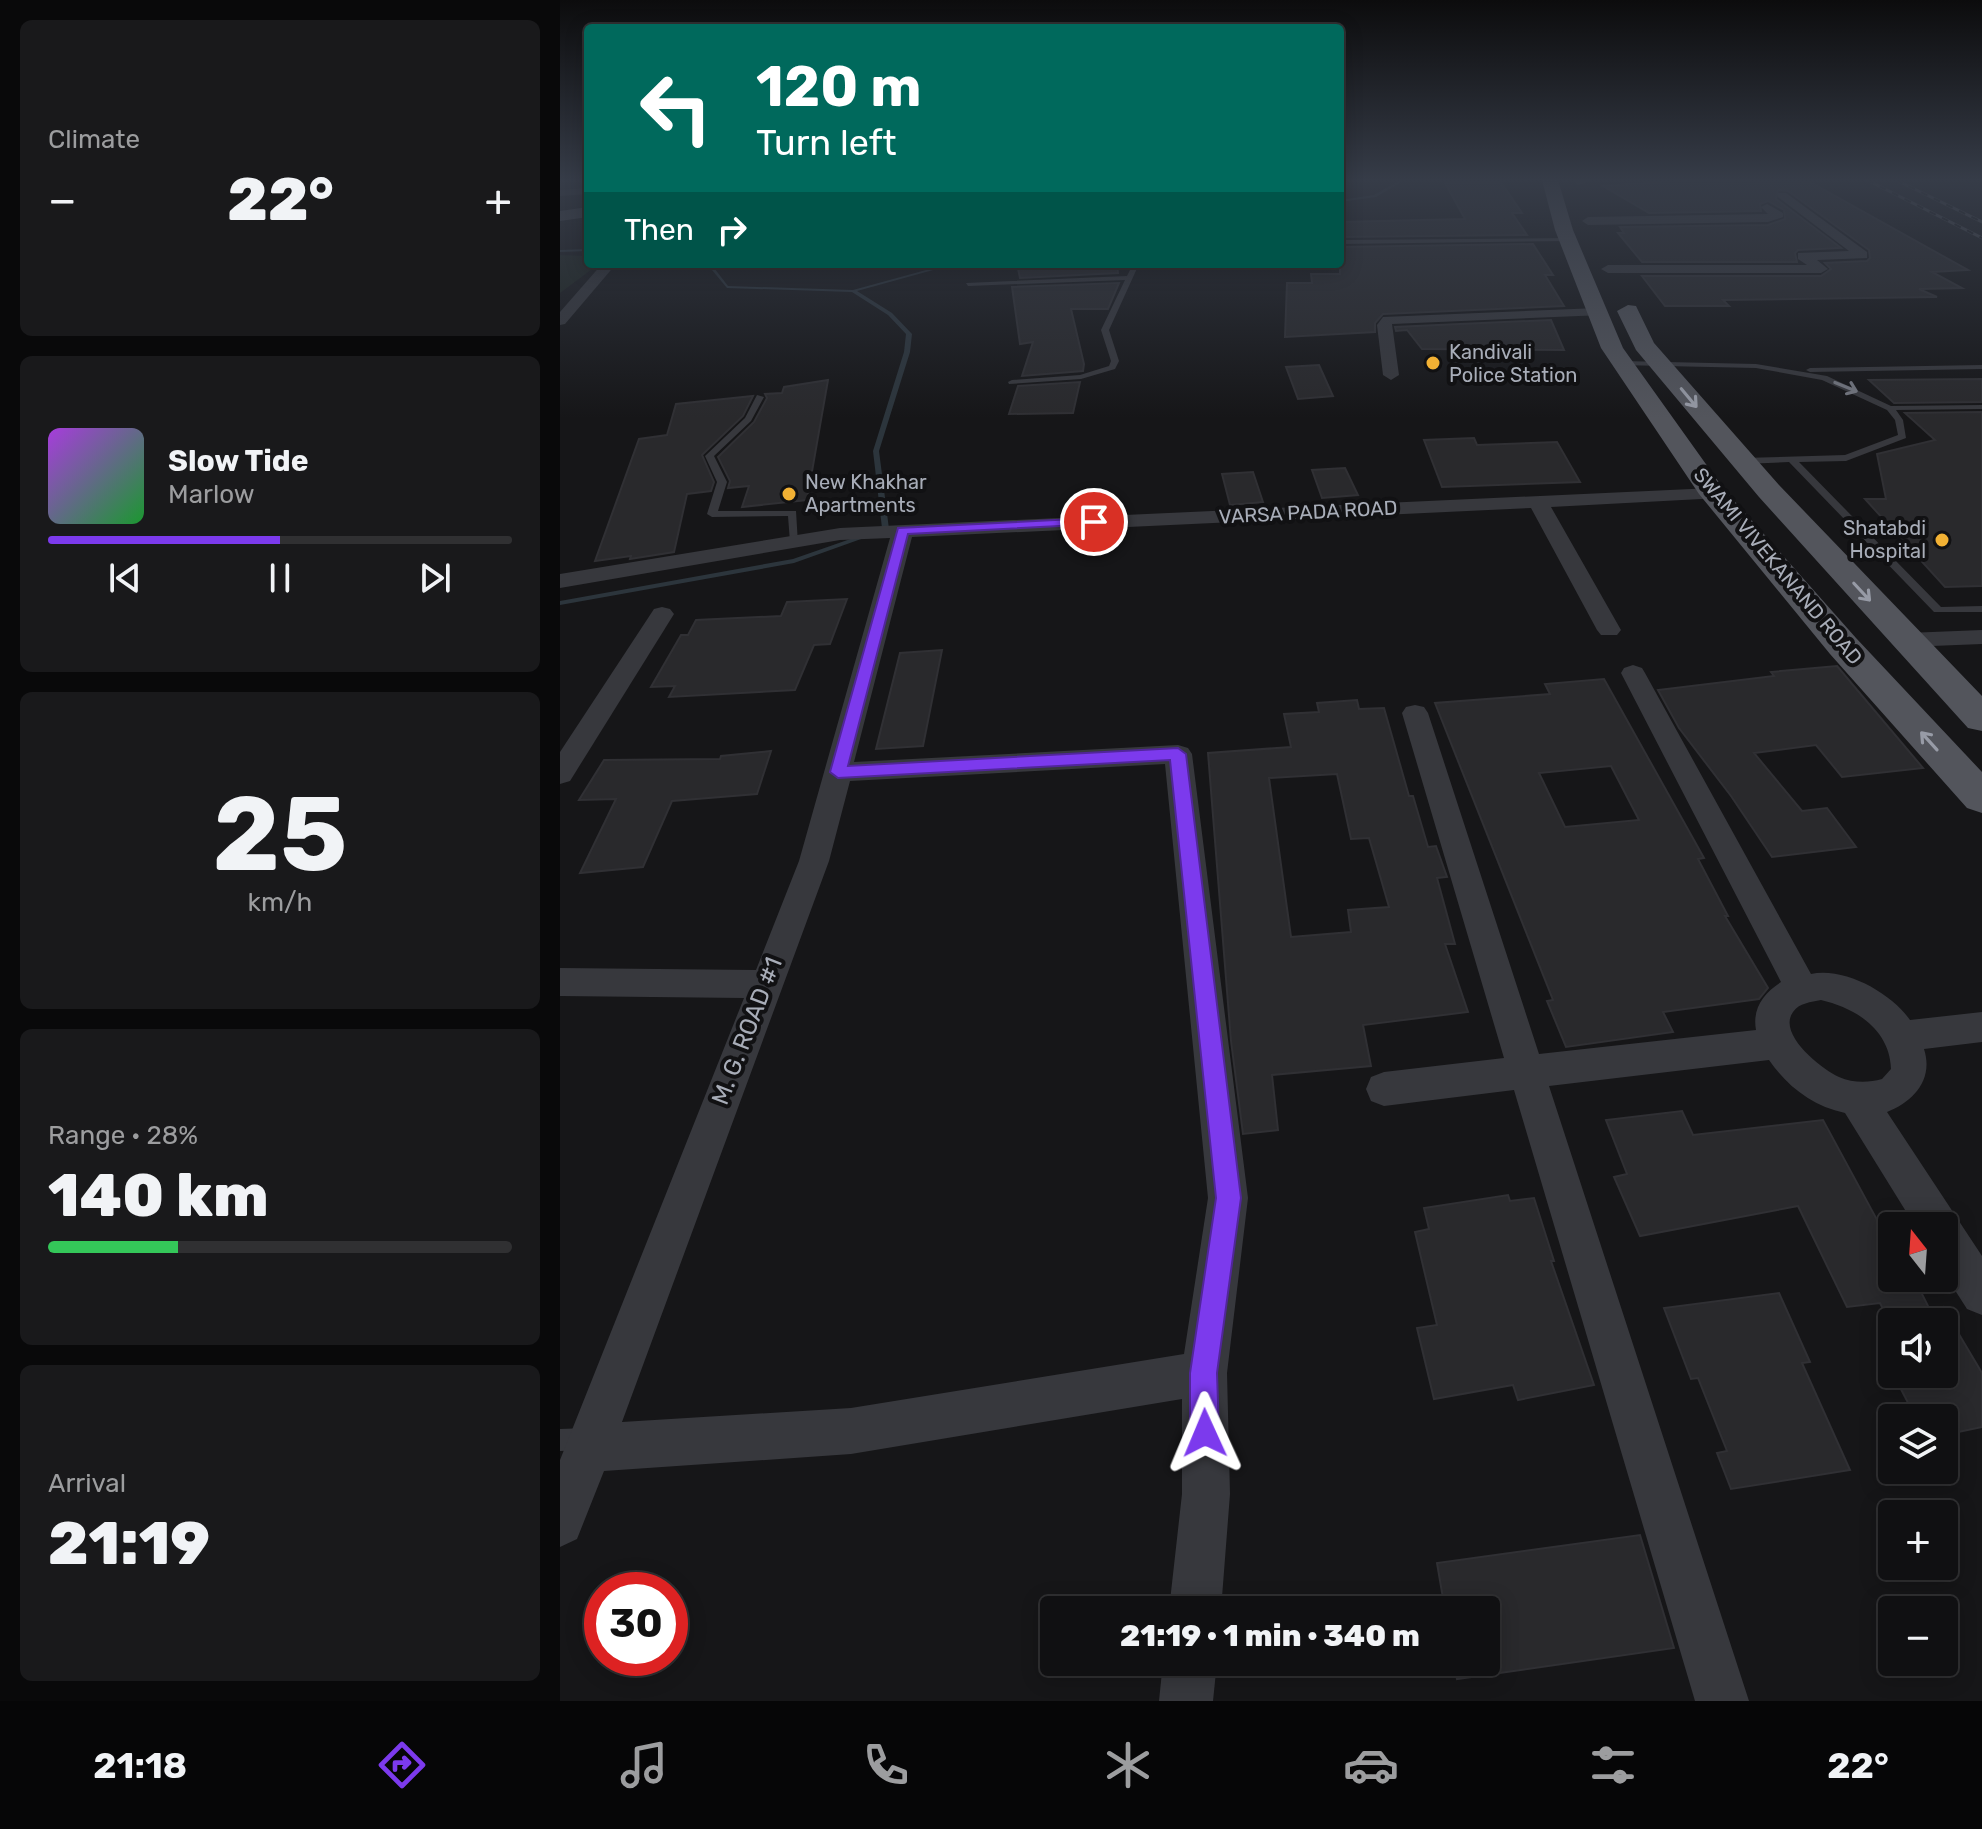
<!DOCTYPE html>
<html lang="en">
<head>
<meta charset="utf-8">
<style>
  :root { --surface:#101012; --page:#19191b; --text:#f1f3f6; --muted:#9c9d9f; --line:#303032; --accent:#7c3aed }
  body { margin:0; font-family:Rubik,sans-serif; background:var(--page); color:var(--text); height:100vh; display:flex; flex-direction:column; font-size:30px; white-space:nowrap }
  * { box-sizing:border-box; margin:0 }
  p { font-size:26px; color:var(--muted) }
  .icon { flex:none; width:44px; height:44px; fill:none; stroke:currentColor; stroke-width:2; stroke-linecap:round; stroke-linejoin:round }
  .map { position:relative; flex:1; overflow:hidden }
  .panel { display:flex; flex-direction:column; gap:20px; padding:20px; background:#09090a; width:560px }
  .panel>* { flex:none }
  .hud { position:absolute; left:24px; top:24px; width:760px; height:244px; border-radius:8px; box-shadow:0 4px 20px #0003,0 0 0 2px var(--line); background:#00695c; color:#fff; overflow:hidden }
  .needle { width:52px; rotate:343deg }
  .tools { position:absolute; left:1318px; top:1212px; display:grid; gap:16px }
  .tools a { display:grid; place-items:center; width:80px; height:80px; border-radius:8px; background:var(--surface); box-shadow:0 4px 20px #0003,0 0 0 2px var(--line); font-size:40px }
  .speed { position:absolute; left:24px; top:1572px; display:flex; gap:16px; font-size:40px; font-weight:700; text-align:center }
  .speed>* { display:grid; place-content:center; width:104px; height:104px; border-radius:50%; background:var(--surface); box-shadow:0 4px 20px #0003,0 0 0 2px var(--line); line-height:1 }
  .speed .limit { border:12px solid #d22; background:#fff; color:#111 }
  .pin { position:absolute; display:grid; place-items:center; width:68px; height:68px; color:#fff; margin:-34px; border:4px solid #fff; border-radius:50%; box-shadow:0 2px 8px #0007 }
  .me { position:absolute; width:88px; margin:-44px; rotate:359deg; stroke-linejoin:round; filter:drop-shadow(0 0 6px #0008) }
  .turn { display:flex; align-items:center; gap:28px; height:168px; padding:0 40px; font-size:36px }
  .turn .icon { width:104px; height:104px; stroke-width:2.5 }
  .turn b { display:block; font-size:56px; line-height:68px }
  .then { display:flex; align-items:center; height:76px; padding:0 40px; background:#0003; gap:16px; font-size:30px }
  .big { font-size:60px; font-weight:800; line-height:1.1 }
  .panel .widget { flex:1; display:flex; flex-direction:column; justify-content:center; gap:12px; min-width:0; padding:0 28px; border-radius:12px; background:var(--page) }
  .panel .dial { align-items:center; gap:0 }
  .dial b { font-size:104px; line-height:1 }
  .song { display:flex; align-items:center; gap:24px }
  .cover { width:96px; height:96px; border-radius:12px; background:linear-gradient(135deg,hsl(280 70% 55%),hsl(130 70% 35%)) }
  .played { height:8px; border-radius:4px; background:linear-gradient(90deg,var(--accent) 50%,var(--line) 50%) }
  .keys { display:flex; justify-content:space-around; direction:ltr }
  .heat { display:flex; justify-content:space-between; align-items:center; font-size:44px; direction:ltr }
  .charge { height:12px; border-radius:6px; background:linear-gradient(90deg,#34c759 28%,var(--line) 0) }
  .trip { position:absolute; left:480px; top:1596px; width:460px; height:80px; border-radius:8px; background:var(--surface); box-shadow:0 4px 20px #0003,0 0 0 2px var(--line); font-weight:800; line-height:80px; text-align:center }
  .dock { display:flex; height:128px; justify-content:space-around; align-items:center; background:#060607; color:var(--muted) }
  .dock .icon { width:56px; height:56px }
  .dock .active { color:var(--accent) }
  .dock b { font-size:36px; color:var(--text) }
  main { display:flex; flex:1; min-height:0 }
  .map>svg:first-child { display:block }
  .green { fill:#1c231d }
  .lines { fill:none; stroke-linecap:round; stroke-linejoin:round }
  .stream { fill:#2c353c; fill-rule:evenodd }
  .building { fill:#29292c; stroke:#303034; stroke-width:2; fill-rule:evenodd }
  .lane { fill:#37383d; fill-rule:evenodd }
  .street { fill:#37383d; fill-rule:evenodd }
  .secondary { fill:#45474d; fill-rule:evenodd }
  .primary { fill:#53555c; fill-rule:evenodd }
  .rail-casing { stroke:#4a4c52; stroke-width:3 }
  .rail { stroke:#111113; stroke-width:2; stroke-dasharray:7; stroke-linecap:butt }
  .oneway { stroke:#757881 }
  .oneway2 { stroke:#979ba6 }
  .route { fill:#7c3aed; stroke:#51269a; stroke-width:2 }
  .poi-dot { fill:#f2b134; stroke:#111113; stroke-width:3 }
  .labels { text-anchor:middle; stroke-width:8; stroke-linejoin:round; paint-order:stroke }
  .far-poi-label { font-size:20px; fill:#a8adb8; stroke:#111113; text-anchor:start }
  .far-street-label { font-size:20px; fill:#a8adb8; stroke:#111113 }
  .street-label { font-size:24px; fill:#a8adb8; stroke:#111113 }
</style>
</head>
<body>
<main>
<section class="panel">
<div class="widget"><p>Climate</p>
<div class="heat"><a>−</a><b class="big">22°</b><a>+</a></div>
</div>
<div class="widget">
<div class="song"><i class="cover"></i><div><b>Slow Tide</b><p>Marlow</p></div></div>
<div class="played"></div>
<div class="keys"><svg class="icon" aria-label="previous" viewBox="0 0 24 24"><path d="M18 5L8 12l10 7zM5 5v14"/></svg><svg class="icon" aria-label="pause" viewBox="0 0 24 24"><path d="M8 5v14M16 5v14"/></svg><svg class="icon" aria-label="next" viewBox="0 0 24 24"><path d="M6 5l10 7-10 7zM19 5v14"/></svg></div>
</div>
<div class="widget dial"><b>25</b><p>km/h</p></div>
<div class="widget"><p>Range · 28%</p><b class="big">140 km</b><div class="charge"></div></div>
<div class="widget"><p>Arrival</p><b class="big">21:19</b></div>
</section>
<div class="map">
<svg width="1422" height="1701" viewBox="0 0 1422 1701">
  <rect width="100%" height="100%" fill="#161618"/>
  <path class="green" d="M0 255 28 256V264H39L0 293Z"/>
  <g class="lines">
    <g class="stream">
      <path d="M840 180H845L816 197 780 202V200L814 195Z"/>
      <path d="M28 249V251L0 252V250Z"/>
      <path d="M147 264H151L168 286 293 290 388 264H395L297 291 332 313 352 334 350 352 319 451 329 529 234 563 0 605V601L233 559 322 528 313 451 344 352 346 334 328 315 292 292 167 288Z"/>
    </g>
  </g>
  <g class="building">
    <path d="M1127 180 1250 182 1408 270 1372 272 1402 288 1359 289 1377 297 1163 300 1169 306H1105L1082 276H1261L1271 269 1265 263 1307 261 1310 258 1309 250 1228 191 1218 190 1216 199 1281 248 1238 250 1235 253 1237 262H1082L1058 233H1064L1060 227 1208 225 1225 219 1224 210 1208 201 1200 204 1201 211 1089 213 1043 186Z"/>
    <path d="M941 182 962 213H952L967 235 780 237V222L905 219 885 183Z"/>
    <path d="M973 244 993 275H985L1004 306 823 314 815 323V332L725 337 727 283H752L751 274H780V247Z"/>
    <path d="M457 264H557L558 273 460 278Z"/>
    <path d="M559 283 548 309H511L524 364 523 371 462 376 473 342 460 344 452 287Z"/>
    <path d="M991 320 1004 350 862 349 847 330 836 331 835 327Z"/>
    <path d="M759 365 773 396 738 399 726 367Z"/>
    <path d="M1422 379V402L1334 403 1309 380Z"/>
    <path d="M268 380 247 500 182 507 189 486 168 488 170 481 158 457 194 422 207 398 205 394 222 393 224 387Z"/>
    <path d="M520 382 513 413 449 414 458 386Z"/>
    <path d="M193 396 183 416 142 455 154 482 151 491 127 494 114 552 70 559 71 556 35 561 79 439 107 435 116 404Z"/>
    <path d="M1422 412V586L1385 587 1305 499H1326L1317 454 1375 440 1345 413Z"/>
    <path d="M914 438 917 445 997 442 1020 482 882 487 864 440Z"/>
    <path d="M785 468 798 495 762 498 752 470Z"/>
    <path d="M693 472 703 502 670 505 662 474Z"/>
    <path d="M287 599 270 644 254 645 235 690 109 697 115 686 91 687 121 635H128L136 620 221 616 227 602Z"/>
    <path d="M382 650 363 746 316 749 340 653Z"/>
    <path d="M1277 666 1363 768 1282 777 1256 745 1194 753 1242 811 1267 808 1296 847 1212 857 1171 796 1119 728 1098 690 1214 676 1211 672Z"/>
    <path d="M1044 679 1144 858 1138 859 1168 916H1165L1208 988 1199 999 1103 1012 1113 1032 1006 1047 987 1001 993 1000 875 703 990 694 985 684ZM1051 766 1079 820 1005 827 979 773Z"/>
    <path d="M797 700 799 709 824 708 849 796H853L868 847 876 846 887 877 877 878 895 944H885L908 1012 803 1025 811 1066 712 1075 718 1130 683 1134 671 1041 648 753 731 747 724 714 759 712 757 703ZM777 774 791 839 809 838 829 907 788 910 791 932 731 937 709 778Z"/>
    <path d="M211 751 197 794 112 801 83 867 20 873 56 799 19 800 44 760 160 759 161 756Z"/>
    <path d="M1122 1111 1133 1135 1263 1120 1323 1231 1330 1230 1332 1234V1278H1354L1376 1322H1332V1327L1320 1303 1287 1307 1238 1206 1080 1236 1054 1177 1067 1174 1046 1120Z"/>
    <path d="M948 1195 950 1201 974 1198 994 1261H991L1034 1385 958 1400 953 1385 874 1399 857 1328 877 1325 855 1232 869 1229 864 1208Z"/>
    <path d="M1219 1293 1250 1362 1242 1363 1290 1470 1171 1489 1157 1453 1167 1451 1138 1378 1131 1379 1104 1308Z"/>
    <path d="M1384 1309 1422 1373V1427L1384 1435V1418H1356L1333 1374H1384Z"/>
    <path d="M1080 1535 1114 1648 897 1679 894 1662H926V1610H885L877 1563Z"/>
  </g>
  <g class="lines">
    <g class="lane">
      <path d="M1010 238 1008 241 780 244V240Z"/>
      <path d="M573 264H579L549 330 559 361 555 369 521 379 449 384 448 382 452 380 520 375 549 366 551 361 541 330 565 280 408 286 406 283 567 276Z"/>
      <path d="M1062 361 1196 364 1267 376 1331 406 1422 405V409L1336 410 1343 420 1346 438 1286 461 1239 462 1381 607 1422 606V612H1374L1229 462 1183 464 1179 461 1183 458 1285 455 1338 435 1335 420 1327 410 1262 380 1196 368 1059 365 1058 363Z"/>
      <path d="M1422 365V369L1250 372 1246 370 1250 368Z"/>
      <path d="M197 395 204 397 191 421 154 456 167 482 158 511H236L238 544 230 542 228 516 152 517 147 514 157 482 145 456 185 418Z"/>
      <path d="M28 1428 36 1431 39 1439 36 1447 28 1450 0 1451V1429Z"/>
    </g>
    <g class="street">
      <path d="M1014 180H1035L1018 185Z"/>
      <path d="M28 188V194L0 196V190Z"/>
      <path d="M1218 193H1226L1307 252V258L1257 260 1268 269 1261 273H1048L1041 269 1048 265H1247L1238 259V253L1289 251 1218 197Z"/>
      <path d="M1207 204 1223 213V217L1208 222 1028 225 1022 221 1028 217 1208 214 1201 207Z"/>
      <path d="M42 264H56L5 324 0 325V312Z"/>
      <path d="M1038 308 1045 312 1043 315 832 324 839 375 831 380 823 375 817 325 823 317Z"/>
      <path d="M1153 488 1163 494 1160 498 991 507 1061 630 1057 635H1041L1037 630 971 508 352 537 294 762 618 745 628 748 632 754 688 1198 667 1373 670 1494 661 1610H609L622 1494V1399L291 1454 44 1471 17 1539 0 1547V1460L184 998 0 996V968L196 970 239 861 330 538 280 540 0 588V574L280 528ZM605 764 648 1198 624 1354 291 1408 62 1422 269 861 290 781Z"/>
      <path d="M102 607 110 609 114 614 10 781 0 784V752L94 609Z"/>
      <path d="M1422 630V644L1347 647 1339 645 1335 640 1339 635 1347 633Z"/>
      <path d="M1073 665 1082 668 1085 673 1251 974C1285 967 1331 993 1350 1020L1422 1012V1042L1364 1049C1374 1080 1353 1102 1327 1112L1422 1256V1315L1407 1309 1384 1273V1226H1355L1285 1113C1252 1106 1227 1086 1209 1060L989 1086 1189 1701H1135L954 1090 824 1106 811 1101 806 1089 811 1077 824 1072 944 1058 842 713 846 707 855 705 864 707 868 713 979 1054 1196 1030C1192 1008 1204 993 1221 982L1061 673 1064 668ZM1261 1000C1296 1008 1330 1030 1331 1069L1322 1079C1308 1083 1293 1083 1279 1077 1261 1069 1217 1034 1233 1012 1239 1003 1251 1002 1261 1000Z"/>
      <path d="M603 1662H657L653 1701H599Z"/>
    </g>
    <path class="secondary" d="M28 207V217L0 221V211Z"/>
    <g class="primary">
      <path d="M982 180H998L1013 230 1063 348 1163 488 1296 638 1422 772V813L1407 808 1270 654 1139 494 1041 348 995 230Z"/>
      <path d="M1068 305 1076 306 1094 343 1219 485 1422 696V731L1408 728 1199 497 1076 350 1057 311Z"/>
    </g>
    <defs>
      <g id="rail">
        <path d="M1307 180 1422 238"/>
        <path d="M1336 180 1422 222"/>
      </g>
    </defs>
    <use href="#rail" class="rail-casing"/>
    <use href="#rail" class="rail"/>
  </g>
  <defs><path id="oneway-shaft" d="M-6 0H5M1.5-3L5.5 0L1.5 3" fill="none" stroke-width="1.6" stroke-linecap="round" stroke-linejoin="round" transform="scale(2)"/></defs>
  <use class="oneway" href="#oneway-shaft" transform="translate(1286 387) rotate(22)"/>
  <g class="oneway2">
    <use href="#oneway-shaft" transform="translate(1129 398) rotate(50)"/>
    <use href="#oneway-shaft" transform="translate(1302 592) rotate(47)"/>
    <use href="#oneway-shaft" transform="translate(1369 741) rotate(-132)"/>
  </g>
  <linearGradient id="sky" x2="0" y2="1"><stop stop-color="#0c0c0d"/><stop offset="0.43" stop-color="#363c48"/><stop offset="1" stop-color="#363c48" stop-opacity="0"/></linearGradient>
  <rect width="1422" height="418" fill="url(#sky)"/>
  <path class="route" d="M534 518 538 519V524L348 534 288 766 618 748 626 754 681 1198 657 1373 659 1433 655 1443 645 1448 635 1443 630 1433V1373L656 1198 610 760 278 778 270 772 338 528Z"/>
  <g class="poi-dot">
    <circle cx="873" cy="363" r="8"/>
    <circle cx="229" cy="494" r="8"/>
    <circle cx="1382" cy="540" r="8"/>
  </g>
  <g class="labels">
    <g class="far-poi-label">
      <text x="889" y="359">Kandivali<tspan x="889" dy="23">Police Station</tspan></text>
      <text x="245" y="489">New Khakhar<tspan x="245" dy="23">Apartments</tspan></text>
      <text x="1366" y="535" text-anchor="end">Shatabdi<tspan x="1366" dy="23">Hospital</tspan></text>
    </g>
    <g class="far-street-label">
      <text transform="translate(748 512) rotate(-3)" y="7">VARSA PADA ROAD</text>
      <text transform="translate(1218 566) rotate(50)" y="7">SWAMI VIVEKANAND ROAD</text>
    </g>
    <g class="street-label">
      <text transform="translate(187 1031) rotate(-69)" y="8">M. G. ROAD #1</text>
    </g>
  </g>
</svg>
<div class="tools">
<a><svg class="needle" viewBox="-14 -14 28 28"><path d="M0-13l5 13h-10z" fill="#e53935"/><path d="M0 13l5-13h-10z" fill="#9c9d9f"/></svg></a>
<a><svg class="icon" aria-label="sound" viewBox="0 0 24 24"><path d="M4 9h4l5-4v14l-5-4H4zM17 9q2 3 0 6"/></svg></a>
<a><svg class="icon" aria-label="layers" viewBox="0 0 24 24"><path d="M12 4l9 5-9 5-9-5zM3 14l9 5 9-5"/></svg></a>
<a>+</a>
<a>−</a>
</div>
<div class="speed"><div class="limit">30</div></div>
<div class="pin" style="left:534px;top:522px;background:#d93025"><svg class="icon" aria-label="arrive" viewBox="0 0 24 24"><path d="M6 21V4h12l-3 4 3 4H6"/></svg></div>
<svg class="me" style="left:645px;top:1433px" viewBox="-20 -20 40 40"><path d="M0-17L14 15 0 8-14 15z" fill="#7c3aed" stroke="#fff" stroke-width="4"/></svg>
<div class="trip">21:19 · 1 min · 340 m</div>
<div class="hud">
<div class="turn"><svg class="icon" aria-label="left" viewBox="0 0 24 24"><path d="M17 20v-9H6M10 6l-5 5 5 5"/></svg><div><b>120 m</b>Turn left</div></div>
<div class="then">Then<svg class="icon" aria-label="right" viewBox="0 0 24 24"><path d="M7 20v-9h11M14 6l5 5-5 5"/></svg></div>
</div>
</div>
</main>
<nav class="dock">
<b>21:18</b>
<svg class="icon active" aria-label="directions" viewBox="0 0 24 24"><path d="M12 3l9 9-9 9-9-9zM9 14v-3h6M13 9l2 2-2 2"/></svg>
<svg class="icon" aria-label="music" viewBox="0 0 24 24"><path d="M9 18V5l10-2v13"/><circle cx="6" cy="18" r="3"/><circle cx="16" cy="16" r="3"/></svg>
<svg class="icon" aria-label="phone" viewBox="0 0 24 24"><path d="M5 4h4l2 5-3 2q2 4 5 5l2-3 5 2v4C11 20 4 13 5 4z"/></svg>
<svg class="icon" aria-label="climate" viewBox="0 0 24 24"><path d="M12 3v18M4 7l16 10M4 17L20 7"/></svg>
<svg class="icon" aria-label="car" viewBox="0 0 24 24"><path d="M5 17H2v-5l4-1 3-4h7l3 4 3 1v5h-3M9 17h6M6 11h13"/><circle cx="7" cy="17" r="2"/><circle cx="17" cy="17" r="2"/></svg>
<svg class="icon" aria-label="filters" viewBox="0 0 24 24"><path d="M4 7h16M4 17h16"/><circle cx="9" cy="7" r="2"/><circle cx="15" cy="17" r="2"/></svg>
<b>22°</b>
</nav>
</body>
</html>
